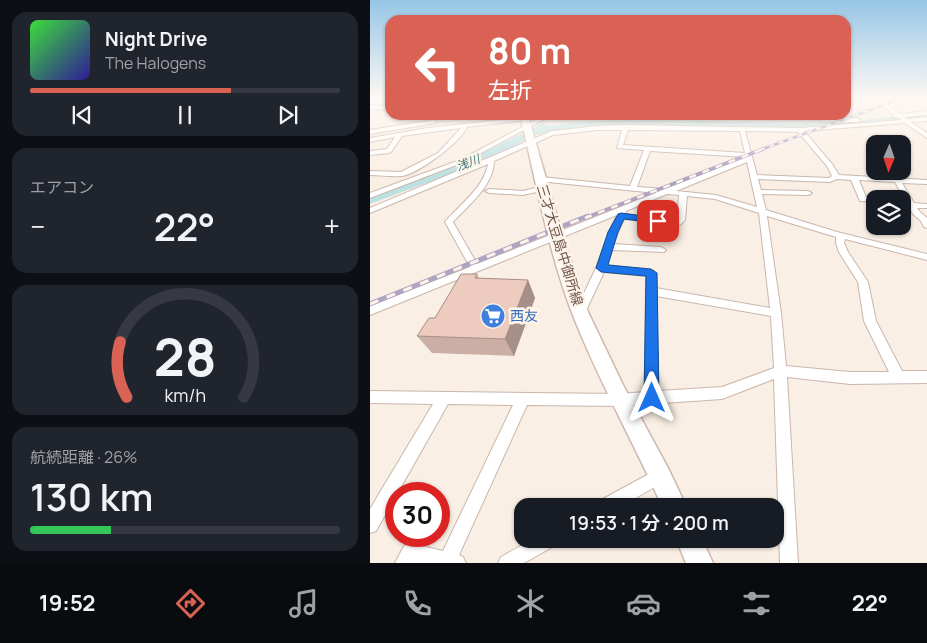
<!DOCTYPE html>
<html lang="ja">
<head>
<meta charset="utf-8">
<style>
  :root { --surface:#171b24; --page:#20242c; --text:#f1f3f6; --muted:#9ea1a6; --line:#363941; --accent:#da6254 }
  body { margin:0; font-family:Manrope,"Noto Sans JP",sans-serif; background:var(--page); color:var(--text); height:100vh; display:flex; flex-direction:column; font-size:19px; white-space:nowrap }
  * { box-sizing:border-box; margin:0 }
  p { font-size:16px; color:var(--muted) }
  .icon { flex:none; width:28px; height:28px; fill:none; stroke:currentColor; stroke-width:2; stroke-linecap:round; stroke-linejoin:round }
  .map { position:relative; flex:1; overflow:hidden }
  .details { display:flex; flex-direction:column; gap:12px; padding:12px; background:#0d0f14; width:370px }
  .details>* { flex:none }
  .hud { position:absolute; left:15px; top:15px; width:466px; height:105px; border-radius:15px; box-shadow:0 1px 4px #0004; background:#da6254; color:#fff; overflow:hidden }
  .needle { width:32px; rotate:182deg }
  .fabs { position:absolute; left:496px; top:135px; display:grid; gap:10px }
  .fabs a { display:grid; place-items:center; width:45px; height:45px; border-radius:10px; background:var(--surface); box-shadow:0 1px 4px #0004; font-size:25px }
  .speed { position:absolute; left:15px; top:482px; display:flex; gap:10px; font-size:25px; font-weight:700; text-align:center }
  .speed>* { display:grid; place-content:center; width:65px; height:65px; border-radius:50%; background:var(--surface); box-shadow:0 1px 4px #0004; line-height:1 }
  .speed .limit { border:8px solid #d22; background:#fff; color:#111 }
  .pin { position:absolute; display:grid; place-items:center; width:42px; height:42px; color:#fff; margin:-21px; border-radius:10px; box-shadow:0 2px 8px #0006 }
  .me { position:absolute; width:55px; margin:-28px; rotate:0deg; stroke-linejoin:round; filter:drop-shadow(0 0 4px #0008) }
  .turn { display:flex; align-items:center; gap:18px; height:105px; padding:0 20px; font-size:22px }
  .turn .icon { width:65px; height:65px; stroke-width:2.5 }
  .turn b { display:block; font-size:35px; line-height:42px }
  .big { font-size:38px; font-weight:600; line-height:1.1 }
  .details .tile { flex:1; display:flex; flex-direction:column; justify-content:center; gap:8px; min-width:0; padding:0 18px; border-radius:15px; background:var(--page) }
  .details .dial { align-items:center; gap:0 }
  .dial svg { height:130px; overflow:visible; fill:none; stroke:var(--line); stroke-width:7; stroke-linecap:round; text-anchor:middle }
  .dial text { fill:var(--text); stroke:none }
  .song { display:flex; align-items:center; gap:15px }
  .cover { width:60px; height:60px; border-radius:8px; background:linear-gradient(135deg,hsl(120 70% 55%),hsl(250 70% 35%)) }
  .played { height:5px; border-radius:2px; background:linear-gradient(90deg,var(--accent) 65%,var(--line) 65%) }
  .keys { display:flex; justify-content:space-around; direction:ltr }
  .heat { display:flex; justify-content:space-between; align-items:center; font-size:28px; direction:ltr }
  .charge { height:8px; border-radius:4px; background:linear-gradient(90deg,#34c759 26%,var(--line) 0) }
  .trip { position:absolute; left:144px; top:498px; width:270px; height:50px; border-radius:15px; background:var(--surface); box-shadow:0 1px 4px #0004; font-weight:600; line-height:50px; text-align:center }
  .tabs { display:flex; height:80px; justify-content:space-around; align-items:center; background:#090b0e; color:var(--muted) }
  .tabs .icon { width:35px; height:35px }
  .tabs .on { color:var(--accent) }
  .tabs b { font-size:22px; color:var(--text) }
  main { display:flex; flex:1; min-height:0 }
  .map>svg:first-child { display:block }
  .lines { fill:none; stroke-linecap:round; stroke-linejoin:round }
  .river { fill:#bbe1e2; fill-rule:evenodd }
  .street-casing { stroke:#cab6ac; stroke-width:2 }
  .secondary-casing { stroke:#cfb8ad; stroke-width:3 }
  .street { fill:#fff; fill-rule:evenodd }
  .secondary { fill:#fff; fill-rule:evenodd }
  .rail-far2-casing { stroke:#b1a4c2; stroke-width:3 }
  .rail-far1-casing { stroke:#b1a4c2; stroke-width:4 }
  .rail-casing { stroke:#b1a4c2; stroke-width:5 }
  .rail-far2 { stroke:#fdf4ea; stroke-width:2; stroke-dasharray:5; stroke-linecap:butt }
  .rail-far1 { stroke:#fdf4ea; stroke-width:2.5; stroke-dasharray:7; stroke-linecap:butt }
  .rail { stroke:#fdf4ea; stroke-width:3; stroke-dasharray:9; stroke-linecap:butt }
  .wall { fill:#ccafa4 }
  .shaded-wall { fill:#a68f86 }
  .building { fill:#edccbf; stroke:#a68f86 }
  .route { fill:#1a73e8; stroke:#114b97 }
  .labels { text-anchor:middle; stroke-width:5; stroke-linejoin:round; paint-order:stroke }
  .far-water-label { font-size:12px; font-style:italic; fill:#45797b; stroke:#fdf4ea }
  .street-label { font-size:14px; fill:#70554c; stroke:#fdf4ea }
  .shop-label { font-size:14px; fill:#366cbe; stroke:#fdf4ea; text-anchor:start }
</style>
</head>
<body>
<main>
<section class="details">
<div class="tile">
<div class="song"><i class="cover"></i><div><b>Night Drive</b><p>The Halogens</p></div></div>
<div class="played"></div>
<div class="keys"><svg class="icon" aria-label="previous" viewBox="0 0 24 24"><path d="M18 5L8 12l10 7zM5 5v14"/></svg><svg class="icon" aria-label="pause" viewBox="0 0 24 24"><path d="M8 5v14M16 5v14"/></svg><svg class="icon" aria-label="next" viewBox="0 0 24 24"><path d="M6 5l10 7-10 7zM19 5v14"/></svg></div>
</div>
<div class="tile"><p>エアコン</p>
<div class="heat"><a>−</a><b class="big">22°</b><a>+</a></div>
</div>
<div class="tile dial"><svg viewBox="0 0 100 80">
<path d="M14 69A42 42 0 1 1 86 69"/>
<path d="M14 69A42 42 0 0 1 10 35" stroke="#da6254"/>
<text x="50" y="56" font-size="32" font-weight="700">28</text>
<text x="50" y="72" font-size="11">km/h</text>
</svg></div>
<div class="tile"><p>航続距離 · 26%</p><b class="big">130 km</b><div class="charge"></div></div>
</section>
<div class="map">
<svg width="557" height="563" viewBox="0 0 557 563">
  <rect width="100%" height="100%" fill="#faefe5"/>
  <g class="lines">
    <path class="river" d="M557 113V119L452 129 240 127 201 129 164 135 125 157 0 204V195L117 151 173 123 178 126C268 112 361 126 451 123 486 122 522 116 557 113Z"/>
    <defs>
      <g id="street">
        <path d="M503 98H508L518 105 538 98H545L521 108 530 114 557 111V115L534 117 537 119 557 117V121L541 122 557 133V138L535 123 434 131 462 164 469 175 557 180V184L532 183 544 203 557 204V208H547L550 212 557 218V228L554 227 551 221 543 214 525 182 489 180 496 197 508 198 505 199V202L490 201 481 180 467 179 460 182 388 179 391 190 438 191 442 193 438 195 392 194 396 210 467 232 557 254V260L475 239 474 243 478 252 498 282 506 321 532 371H557V383L480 384 417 377 428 563H410L404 379 352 399 250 406 157 405 89 555 93 557 96 563H25L34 546 40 543 73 551 143 405 78 404 6 531 0 533V509L63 404 0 403V391L250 394 275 392 276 276 234 272 214 315 210 316 206 315 205 312 226 268 239 232 247 215 0 315V306L100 267 75 222C89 205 114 188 118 164L0 213V208L182 131 227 126 256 125 430 128 531 120 528 117H523L524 115ZM227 130H252L247 148 274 150 260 186 171 177 167 179 168 181 286 193 107 264 83 222C98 206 124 185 124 161L183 135ZM258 130 370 131 375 153 253 145ZM375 131 428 132 457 166 462 176 459 178 387 175ZM280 151 376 157 295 189 267 187ZM377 162 387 207 346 195 306 191ZM297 194 309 195 307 219 305 220 255 214 256 211ZM317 196 345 199 389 213 400 308 286 288 284 271 237 265 242 250 294 252 296 250 291 247 243 244 254 219 310 225 315 220ZM397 216 466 237V243L469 252 488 282 494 321 519 372H480L416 366 411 313ZM286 296 401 316 404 368 352 387 288 391Z"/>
        <path d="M0 105 20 106V110L0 109Z"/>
        <path d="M175 115H182L94 162 0 198V193L90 160Z"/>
        <path d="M155 117 157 118V120L97 127C91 142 48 174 32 176 22 177 10 175 0 175V171L31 172 68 153 91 128 32 136 21 152 19 153 0 155V151L17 149 25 137 0 142V138L58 128Z"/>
        <path d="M454 119 488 118 491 120 488 122H452L451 121Z"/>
        <path d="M64 120 66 121V123L0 134V130Z"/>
        <path d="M173 186H176V190L153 195 119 193 115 191 119 189 153 191Z"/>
        <path d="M290 468 295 471 298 476 295 481 252 506H229L231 500Z"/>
        <path d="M163 539H189L186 545 154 563H128L131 557Z"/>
      </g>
      <g id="secondary">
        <path d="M150 115H158L192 235 218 312 253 385 298 468 316 506H292C263 441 228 380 202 313 178 250 166 181 150 115Z"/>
        <path d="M306 539H332L343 563H316Z"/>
      </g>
    </defs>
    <use href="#street" class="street-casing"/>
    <use href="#secondary" class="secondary-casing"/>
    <use href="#street" class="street"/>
    <use href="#secondary" class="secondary"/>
    <defs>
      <path id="rail-far2" d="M390 150 533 98"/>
      <path id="rail-far1" d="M215 218 393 149"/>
      <path id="rail" d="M0 304 218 216"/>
    </defs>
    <use href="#rail-far2" class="rail-far2-casing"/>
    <use href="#rail-far1" class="rail-far1-casing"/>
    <use href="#rail" class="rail-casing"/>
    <use href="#rail-far2" class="rail-far2"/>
    <use href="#rail-far1" class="rail-far1"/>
    <use href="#rail" class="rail"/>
  </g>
  <path class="wall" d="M107 274 109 278 158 280 165 298 144 356 62 353 47 336Z"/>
  <path class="shaded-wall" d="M158 280 165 298 144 356 135 339Z"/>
  <path class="building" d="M91 274H107L105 278 158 280 135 339 47 336 59 318H65Z"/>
  <linearGradient id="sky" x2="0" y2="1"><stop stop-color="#96c6e6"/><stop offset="0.55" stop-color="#fdf8f3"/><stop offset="1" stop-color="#fdf8f3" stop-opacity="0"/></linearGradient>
  <rect width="557" height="177" fill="url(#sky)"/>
  <path class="route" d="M251 213 288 218 293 221 288 223 254 219 248 232 238 265 281 269 287 273 289 398 287 403 282 405 276 403 274 398 276 276 231 272 226 268 238 232 248 214Z"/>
  <defs>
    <symbol id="supermarket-disc" viewBox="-11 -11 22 22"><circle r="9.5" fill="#3f7fe0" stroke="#fdf4ea"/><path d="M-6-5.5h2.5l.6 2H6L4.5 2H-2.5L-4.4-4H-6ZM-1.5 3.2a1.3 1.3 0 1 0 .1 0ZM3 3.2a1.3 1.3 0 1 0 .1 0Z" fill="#fff"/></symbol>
  </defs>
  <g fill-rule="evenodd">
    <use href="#supermarket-disc" x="109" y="302" width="28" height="28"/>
  </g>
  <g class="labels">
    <g class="far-water-label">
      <text transform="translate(98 163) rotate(-21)" y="4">浅川</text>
    </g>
    <g class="street-label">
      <text transform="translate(190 245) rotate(73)" y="5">三才大豆島中御所線</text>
    </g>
    <g class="shop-label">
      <text x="140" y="321">西友</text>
    </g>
  </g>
</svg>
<div class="fabs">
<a><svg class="needle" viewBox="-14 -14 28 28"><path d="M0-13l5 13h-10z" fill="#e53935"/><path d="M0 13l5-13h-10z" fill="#9ea1a6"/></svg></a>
<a><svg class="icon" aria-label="layers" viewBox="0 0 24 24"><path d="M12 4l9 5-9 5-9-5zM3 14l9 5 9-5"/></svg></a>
</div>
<div class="speed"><div class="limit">30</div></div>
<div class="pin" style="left:288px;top:221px;background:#d93025"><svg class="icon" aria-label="arrive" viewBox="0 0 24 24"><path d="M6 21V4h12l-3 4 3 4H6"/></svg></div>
<svg class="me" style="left:282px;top:398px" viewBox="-20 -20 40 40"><path d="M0-17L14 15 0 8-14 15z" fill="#1a73e8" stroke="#fff" stroke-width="4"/></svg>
<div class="trip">19:53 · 1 分 · 200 m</div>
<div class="hud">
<div class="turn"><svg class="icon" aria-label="left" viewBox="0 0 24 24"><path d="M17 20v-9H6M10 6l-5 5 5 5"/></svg><div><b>80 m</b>左折</div></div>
</div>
</div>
</main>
<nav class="tabs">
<b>19:52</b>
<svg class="icon on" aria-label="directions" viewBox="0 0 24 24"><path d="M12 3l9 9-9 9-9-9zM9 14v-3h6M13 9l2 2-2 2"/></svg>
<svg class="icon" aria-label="music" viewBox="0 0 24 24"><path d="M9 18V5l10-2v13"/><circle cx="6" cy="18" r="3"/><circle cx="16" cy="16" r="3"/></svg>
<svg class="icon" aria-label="phone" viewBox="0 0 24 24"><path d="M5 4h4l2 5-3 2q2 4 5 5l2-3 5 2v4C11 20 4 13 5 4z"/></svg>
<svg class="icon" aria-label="climate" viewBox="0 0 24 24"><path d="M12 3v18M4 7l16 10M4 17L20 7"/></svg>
<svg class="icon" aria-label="car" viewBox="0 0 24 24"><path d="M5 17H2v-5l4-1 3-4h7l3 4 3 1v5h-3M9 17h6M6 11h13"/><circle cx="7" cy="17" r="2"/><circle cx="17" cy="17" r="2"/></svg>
<svg class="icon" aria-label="filters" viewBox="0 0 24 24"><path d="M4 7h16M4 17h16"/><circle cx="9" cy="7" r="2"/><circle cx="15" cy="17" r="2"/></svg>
<b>22°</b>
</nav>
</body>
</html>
